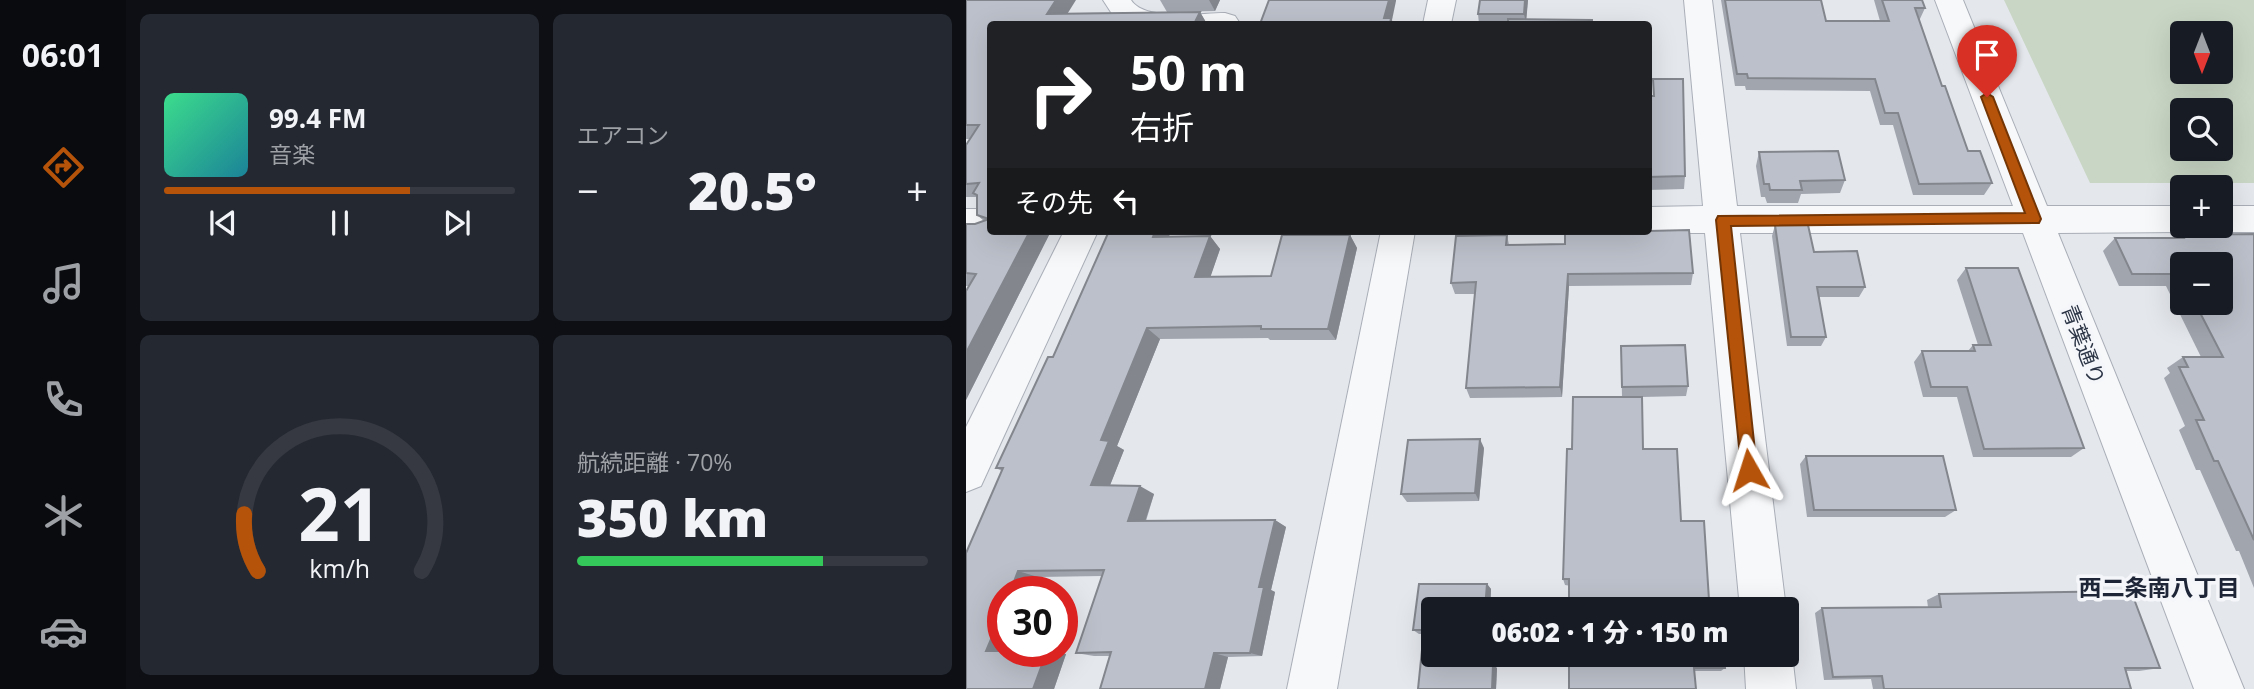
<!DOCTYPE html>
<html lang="ja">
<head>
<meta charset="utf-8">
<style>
  :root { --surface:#171b24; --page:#242831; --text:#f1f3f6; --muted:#9ea1a6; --line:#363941; --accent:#b45309 }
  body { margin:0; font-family:"Open Sans","Noto Sans JP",sans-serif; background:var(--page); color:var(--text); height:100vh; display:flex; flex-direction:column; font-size:26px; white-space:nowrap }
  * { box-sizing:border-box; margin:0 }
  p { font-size:23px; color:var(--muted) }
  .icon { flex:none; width:38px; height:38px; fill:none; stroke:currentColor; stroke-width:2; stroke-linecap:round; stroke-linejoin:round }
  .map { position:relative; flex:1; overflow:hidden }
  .details { display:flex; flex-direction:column; gap:14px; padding:14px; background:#0d0f14; width:840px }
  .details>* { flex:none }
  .top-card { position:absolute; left:21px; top:21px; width:665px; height:214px; border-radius:7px; box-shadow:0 7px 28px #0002; background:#202124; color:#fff; overflow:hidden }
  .needle { width:46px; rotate:180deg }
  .buttons { position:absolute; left:1204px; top:21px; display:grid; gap:14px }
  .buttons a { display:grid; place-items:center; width:63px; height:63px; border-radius:7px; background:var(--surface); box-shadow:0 7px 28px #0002; font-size:35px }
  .speed { position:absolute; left:21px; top:576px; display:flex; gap:14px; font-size:35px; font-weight:700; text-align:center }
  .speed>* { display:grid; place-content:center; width:91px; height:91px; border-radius:50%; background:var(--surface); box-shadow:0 7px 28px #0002; line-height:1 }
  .speed .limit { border:10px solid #d22; background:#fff; color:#111 }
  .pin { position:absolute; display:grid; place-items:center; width:60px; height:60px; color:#fff; margin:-72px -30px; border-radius:50% 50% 50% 0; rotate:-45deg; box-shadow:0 0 7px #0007 }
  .pin .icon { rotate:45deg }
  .me { position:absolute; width:77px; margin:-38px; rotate:354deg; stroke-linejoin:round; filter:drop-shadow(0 0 5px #0008) }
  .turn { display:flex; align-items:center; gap:24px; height:147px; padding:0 28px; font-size:32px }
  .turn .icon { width:91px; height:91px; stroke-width:2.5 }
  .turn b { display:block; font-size:49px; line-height:60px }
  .then { display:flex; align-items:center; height:66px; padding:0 28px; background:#0003; gap:14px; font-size:26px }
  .big { font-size:52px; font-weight:800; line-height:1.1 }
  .details .tile { flex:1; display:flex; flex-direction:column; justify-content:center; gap:10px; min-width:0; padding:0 24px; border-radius:10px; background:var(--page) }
  .details .dial { align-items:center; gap:0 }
  .dial svg { height:182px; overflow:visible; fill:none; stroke:var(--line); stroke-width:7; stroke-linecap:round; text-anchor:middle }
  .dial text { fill:var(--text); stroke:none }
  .song { display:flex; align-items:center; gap:21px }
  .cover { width:84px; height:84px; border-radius:10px; background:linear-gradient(135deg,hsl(150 70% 55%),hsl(190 70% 35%)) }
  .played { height:7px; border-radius:4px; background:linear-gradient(90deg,var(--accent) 70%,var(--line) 70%) }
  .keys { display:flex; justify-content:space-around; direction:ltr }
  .heat { display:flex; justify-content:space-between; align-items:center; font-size:38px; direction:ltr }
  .charge { height:10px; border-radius:5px; background:linear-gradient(90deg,#34c759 70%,var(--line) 0) }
  .details .tiles { flex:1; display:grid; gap:14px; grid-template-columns:repeat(2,1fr) }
  .trip { position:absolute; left:455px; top:597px; width:378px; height:70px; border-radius:7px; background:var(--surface); box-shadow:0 7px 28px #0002; font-weight:800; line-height:70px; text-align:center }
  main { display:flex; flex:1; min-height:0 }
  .tab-bar { display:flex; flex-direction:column; width:126px; justify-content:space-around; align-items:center; background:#090b0e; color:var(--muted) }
  .tab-bar .icon { width:49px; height:49px }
  .tab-bar .current { color:var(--accent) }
  .tab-bar b { font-size:32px; color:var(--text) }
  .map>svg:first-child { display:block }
  .green { fill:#c9d6c5; fill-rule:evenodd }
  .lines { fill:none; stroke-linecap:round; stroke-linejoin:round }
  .minor-casing { stroke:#a9aeb7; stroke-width:2 }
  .minor { fill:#f7f8fa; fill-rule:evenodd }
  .wall { fill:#a1a5ae; fill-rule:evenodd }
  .shaded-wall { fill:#83868d }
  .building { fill:#bbc0ca; stroke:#83868d; stroke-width:2 }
  .route { fill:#b45309; stroke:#753606; stroke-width:2 }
  .labels { text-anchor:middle; stroke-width:7; stroke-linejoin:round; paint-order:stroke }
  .street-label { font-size:21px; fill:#2b3445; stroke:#f4f6f9 }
  .neighbourhood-label { font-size:23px; font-weight:bold; fill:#1d2536; stroke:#f4f6f9 }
</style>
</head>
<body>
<main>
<nav class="tab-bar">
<b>06:01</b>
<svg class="icon current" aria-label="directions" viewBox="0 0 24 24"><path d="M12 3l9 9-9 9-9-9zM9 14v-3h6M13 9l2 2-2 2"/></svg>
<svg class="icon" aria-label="music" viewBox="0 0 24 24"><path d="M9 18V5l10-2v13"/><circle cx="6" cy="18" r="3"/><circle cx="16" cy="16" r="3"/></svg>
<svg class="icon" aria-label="phone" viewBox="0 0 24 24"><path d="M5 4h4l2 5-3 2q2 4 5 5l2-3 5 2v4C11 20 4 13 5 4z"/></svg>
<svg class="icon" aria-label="climate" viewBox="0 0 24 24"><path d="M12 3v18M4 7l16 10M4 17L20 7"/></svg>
<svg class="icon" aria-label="car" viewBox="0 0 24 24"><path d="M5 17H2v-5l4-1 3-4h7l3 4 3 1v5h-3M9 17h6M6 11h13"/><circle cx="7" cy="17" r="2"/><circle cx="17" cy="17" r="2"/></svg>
</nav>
<section class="details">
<div class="tiles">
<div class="tile">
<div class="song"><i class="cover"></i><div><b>99.4 FM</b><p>音楽</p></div></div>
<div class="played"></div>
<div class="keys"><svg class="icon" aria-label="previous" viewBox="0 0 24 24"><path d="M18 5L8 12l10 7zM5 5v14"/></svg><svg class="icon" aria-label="pause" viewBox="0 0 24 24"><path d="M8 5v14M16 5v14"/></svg><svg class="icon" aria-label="next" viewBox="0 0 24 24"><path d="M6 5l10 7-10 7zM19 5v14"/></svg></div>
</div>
<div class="tile"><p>エアコン</p>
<div class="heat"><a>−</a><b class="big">20.5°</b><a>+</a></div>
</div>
<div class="tile dial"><svg viewBox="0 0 100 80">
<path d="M14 69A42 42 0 1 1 86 69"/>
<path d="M14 69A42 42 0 0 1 8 44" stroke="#b45309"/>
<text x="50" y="56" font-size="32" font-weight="700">21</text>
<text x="50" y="72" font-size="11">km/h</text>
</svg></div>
<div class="tile"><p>航続距離 · 70%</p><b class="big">350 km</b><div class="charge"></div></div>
</div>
</section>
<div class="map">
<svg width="1288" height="689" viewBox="0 0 1288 689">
  <rect width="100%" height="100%" fill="#e4e7ec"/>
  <path class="green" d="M1038 0H1288V183H1124ZM1216 33H1255V72H1216ZM1216 110H1255V149H1216Z"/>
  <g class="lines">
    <defs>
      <g id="minor">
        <path d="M137 0H165C179 22 235 13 259 13L269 16 273 22 272 24H163L150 20Z"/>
        <path d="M462 0H490L485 24H457Z"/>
        <path d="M718 0H746L771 206H1047L969 0H997L1081 206H1216V226H1230L1216 232 1092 233 1278 689H1228L1057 233H774L820 609H774L739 233H682L674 231H682V207L737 206Z"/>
        <path d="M1255 206H1288V232H1255L1243 228 1241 226H1255Z"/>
        <path d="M0 209H24V231L36 232 24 235H0Z"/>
        <path d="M98 231H132L15 486 0 492V427Z"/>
        <path d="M415 231H449L371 689H321Z"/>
        <path d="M821 641 826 654 830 689H780L778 654H821Z"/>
      </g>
    </defs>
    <use href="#minor" class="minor-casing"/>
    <use href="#minor" class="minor"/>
  </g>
  <g class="wall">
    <path d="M0 0 102 13 234 12 241 24H24V231H85L0 400 3 286H0V224H9L18 221 11 215V197H0V145L4 139H0Z"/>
    <path d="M194 0H254L249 11 201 12Z"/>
    <path d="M514 0H562L560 19 626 24H513L512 14Z"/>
    <path d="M755 0H855L860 21H914L908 0H956L959 8 953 21 976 86 1002 151 1026 183 1018 195H947L927 125H914L904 91 780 90 779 86H769Z"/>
    <path d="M687 79 719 176 718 189 682 190V96H687Z"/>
    <path d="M793 152 879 180 874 193 835 194 832 203H801L799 197H795L790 166Z"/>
    <path d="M809 225 899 287 893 297H853L860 337 855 346H821L806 236Z"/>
    <path d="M143 231H205L203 236H244L254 249 244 277 305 276 384 235 391 248 370 340H304L302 338 194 339 151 446 158 450 144 485 188 494 180 521 309 520 320 527 305 590 309 592 296 656 262 657 254 689H134L144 656H128L110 653 136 576 72 577 66 592H37V651L100 654 88 689H0L36 471 30 468 87 357Z"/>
    <path d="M1288 234V588L1273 551H1270L1234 470H1230L1213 430 1219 426 1198 378 1204 373 1201 368 1217 357H1235L1200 286H1153L1137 251 1149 238H1214L1217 235ZM1216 264 1255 303H1216Z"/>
    <path d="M541 235 543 245 727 273 725 285 603 286 596 397 504 398 500 388 509 294H489L485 283Z"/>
    <path d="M1000 268 1118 448 1105 457H1007L991 397H957L948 362 956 351H1002L1007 345H1012L991 280Z"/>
    <path d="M655 346 722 386 720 396 676 397 677 449 715 521 743 600 755 609 599 585 597 579 606 449 656 397Z"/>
    <path d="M518 448 513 501 441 502 435 494Z"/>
    <path d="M840 456 990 510 979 517H841L834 464Z"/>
    <path d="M453 584H521L525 589 524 609H467V654H520L519 665H527L531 668 530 689H452L458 634H453L447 630Z"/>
    <path d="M973 594 1194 668 1173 671H1160L1165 689H907L905 679 858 680 849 613 856 608 962 607 961 600Z"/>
    <path d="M603 654 759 668 755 671H729Z"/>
  </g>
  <g class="shaded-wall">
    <path d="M90 0H110L95 24 81 14Z"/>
    <path d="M243 0H254L249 11Z"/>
    <path d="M423 0H430V1L426 20 427 24H420L418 18Z"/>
    <path d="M559 0H562L560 24 558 14Z"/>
    <path d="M234 12 241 24H228Z"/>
    <path d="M64 231H85L0 400V353Z"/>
    <path d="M189 231H205L198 250 187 237Z"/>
    <path d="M384 235 391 248 370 340 362 329Z"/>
    <path d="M244 236 254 249 240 290 229 277Z"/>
    <path d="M602 274 603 286 596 397 594 387Z"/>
    <path d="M181 328 194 339 151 446 158 450 141 493 125 485 135 440Z"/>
    <path d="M514 439 518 448 513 501 509 493Z"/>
    <path d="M174 486 188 494 177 528 162 521Z"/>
    <path d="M309 520 320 527 305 590 309 592 296 656 284 653 293 587Z"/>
    <path d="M52 571 72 577 66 592H44Z"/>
    <path d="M521 584 525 589 524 609H519Z"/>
    <path d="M37 611V651H20Z"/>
    <path d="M81 651 100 654 88 689H67Z"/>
    <path d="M248 653 262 657 254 689H239Z"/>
    <path d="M516 654H520L519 668 515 665Z"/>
    <path d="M527 665 531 668 530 689H526Z"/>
  </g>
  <g class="building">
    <path d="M0 0H90L81 14 234 12 228 24H24V231H64L0 353V291L10 274 0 273V224H9L23 219 11 215V195L7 193 13 183 0 184V145L13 125H0Z"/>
    <path d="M303 0H423L418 18H425L424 24H294Z"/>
    <path d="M514 0H559L558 14H512Z"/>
    <path d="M759 0H855L860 21H923L916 0H956L959 8H949L976 86H979L1002 151H1014L1026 183 953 184 932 113H919L909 79 782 78 781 74H771Z"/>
    <path d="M542 19 626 20V24H542Z"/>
    <path d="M687 79H717L719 176 682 177V96H688Z"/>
    <path d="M872 151 879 180 834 181 836 190H804L803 184H798L793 152Z"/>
    <path d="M809 225H842L848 252 891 251 899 287H851L860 337H825Z"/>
    <path d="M723 230 727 273 602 274 594 387 500 388 510 282 485 283 490 236 541 235 540 245 599 244V233Z"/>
    <path d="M143 231H189L187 237 244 236 229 277 305 276 316 235H384L362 329H295V326L181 328 135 440 143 441 125 485 174 486 162 521 309 520 293 587H298L284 653H248L239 689H134L145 652 110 653 138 570 52 571 44 592H37V611L20 651H81L67 689H0V553L37 468H30L82 357H87Z"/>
    <path d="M1288 234V540L1252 461H1248L1230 420H1238L1213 367H1222L1217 357H1257L1229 303H1255V264H1216V278L1214 274H1166L1149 238H1218L1217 235Z"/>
    <path d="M1000 268H1052L1118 448 1018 449 1001 387H965L956 351H1009L1007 345H1025Z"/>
    <path d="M719 345 722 386 656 387 655 346Z"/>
    <path d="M607 397H676L677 449H711L715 521H738L743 600H755V609H603V579H597L601 449H606Z"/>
    <path d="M514 439 509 493 435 494 442 440Z"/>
    <path d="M840 456H977L990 510H848Z"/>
    <path d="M453 584H521L519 609H467V654H516L515 665H527L526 689H452L458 630H447Z"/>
    <path d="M1165 591 1194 668H1159L1165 689H918L916 676 867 677 856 608 975 607 973 594Z"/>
    <path d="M603 654H758L759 668H728L730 689H603Z"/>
  </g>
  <path class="route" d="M1021 93 1027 97 1075 219 1073 223 765 226 791 470 789 476 783 479 776 476 750 220 752 216 1059 213 1015 97Z"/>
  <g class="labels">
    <g class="street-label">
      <text transform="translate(1117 345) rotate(69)" y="7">青葉通り</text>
    </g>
    <g class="neighbourhood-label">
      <text x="1193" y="596">西二条南八丁目</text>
    </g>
  </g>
</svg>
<div class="buttons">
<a><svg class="needle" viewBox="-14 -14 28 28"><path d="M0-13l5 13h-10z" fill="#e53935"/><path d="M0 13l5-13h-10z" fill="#9ea1a6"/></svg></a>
<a><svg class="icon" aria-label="search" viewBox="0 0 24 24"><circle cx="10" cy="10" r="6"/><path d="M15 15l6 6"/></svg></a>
<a>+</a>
<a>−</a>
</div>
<div class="speed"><div class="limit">30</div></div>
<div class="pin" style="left:1021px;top:97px;background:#d93025"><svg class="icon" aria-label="arrive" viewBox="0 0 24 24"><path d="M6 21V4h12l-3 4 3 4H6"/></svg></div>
<svg class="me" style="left:783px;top:470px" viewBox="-20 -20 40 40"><path d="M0-17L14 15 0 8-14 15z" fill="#b45309" stroke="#fff" stroke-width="4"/></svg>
<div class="trip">06:02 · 1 分 · 150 m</div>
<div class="top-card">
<div class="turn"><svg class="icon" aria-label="right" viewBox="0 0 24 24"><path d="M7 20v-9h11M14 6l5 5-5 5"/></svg><div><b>50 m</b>右折</div></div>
<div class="then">その先<svg class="icon" aria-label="left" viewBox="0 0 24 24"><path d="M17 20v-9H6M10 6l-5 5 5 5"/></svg></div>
</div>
</div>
</main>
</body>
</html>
